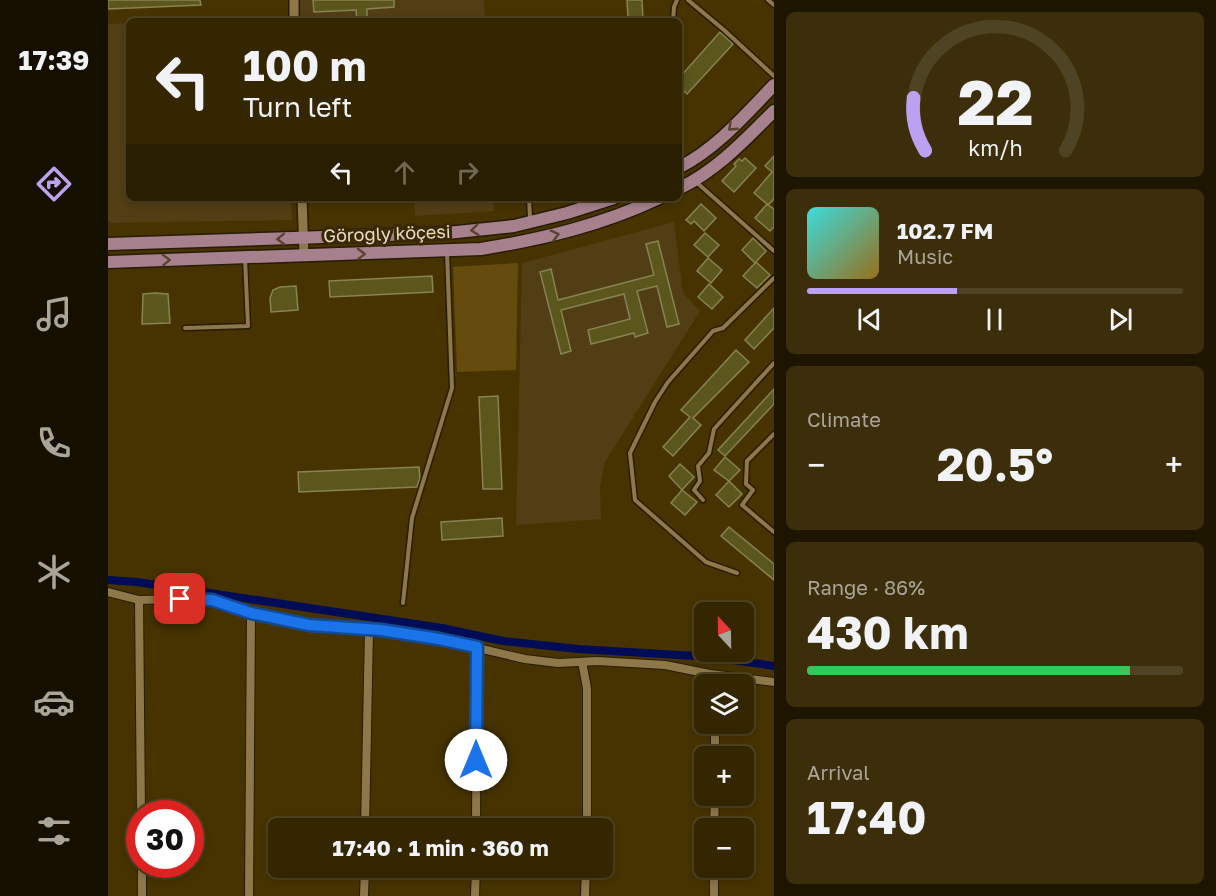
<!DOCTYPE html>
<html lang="en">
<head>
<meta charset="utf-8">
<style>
  :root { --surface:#342600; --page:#3c2e0a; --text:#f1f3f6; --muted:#a9a599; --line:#4e4322; --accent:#bca0f2 }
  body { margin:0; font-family:"Golos Text",sans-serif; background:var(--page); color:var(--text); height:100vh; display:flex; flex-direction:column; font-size:22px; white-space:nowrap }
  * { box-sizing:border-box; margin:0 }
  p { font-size:20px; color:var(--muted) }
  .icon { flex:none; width:33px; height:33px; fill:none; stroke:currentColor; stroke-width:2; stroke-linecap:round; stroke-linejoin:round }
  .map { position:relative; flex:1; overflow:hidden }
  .panel { display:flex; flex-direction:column; gap:12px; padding:12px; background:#1d1500; width:442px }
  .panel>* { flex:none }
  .hud { position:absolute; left:18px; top:18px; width:556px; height:183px; border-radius:9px; box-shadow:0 3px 9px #0003,0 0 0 2px var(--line); background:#342600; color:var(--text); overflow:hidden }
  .needle { width:39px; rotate:338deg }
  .tools { position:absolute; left:586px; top:602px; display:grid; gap:12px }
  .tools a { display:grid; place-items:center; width:60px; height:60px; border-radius:9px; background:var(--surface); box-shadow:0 3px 9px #0003,0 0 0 2px var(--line); font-size:30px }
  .speed { position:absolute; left:18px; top:800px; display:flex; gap:12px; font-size:30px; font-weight:700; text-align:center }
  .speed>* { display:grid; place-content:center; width:78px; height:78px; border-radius:50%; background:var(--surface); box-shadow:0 3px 9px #0003,0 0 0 2px var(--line); line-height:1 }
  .speed .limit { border:9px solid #d22; background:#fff; color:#111 }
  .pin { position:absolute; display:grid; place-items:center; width:51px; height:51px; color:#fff; margin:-26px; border-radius:12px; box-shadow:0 3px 9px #0006 }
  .me { position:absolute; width:66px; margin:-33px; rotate:0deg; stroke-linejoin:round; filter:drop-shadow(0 0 4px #0008) }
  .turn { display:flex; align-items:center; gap:21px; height:126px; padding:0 18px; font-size:27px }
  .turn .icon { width:78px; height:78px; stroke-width:2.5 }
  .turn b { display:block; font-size:42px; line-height:51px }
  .lanes { display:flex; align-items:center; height:57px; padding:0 18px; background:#0003; justify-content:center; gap:30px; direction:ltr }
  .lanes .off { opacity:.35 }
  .big { font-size:45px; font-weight:700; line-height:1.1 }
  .panel .widget { flex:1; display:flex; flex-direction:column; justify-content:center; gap:9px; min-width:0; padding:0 21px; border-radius:9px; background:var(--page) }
  .panel .dial { align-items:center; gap:0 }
  .dial svg { height:156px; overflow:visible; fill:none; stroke:var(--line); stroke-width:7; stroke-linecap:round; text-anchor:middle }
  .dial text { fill:var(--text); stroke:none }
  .song { display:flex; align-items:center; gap:18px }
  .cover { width:72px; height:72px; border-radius:9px; background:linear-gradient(135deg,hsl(180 70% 55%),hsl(40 70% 35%)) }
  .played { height:6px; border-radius:3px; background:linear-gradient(90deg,var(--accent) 40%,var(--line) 40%) }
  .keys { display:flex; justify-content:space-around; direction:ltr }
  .heat { display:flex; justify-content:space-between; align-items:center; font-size:33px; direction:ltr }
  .charge { height:9px; border-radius:4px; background:linear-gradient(90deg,#34c759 86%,var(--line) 0) }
  .trip { position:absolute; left:160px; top:818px; width:345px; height:60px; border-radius:9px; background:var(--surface); box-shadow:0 3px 9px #0003,0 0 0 2px var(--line); font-weight:700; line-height:60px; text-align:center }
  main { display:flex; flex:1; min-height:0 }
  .tabs { display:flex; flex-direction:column; width:108px; justify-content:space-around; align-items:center; background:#150f00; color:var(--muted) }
  .tabs .icon { width:42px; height:42px }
  .tabs .on { color:var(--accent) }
  .tabs b { font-size:27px; color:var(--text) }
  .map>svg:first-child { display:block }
  .built { fill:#513e15 }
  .green { fill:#654b0d }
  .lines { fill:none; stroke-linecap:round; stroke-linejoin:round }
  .canal { stroke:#010c56; stroke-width:8 }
  .building { fill:#5b561c; stroke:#878352; stroke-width:1.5 }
  .service-casing { stroke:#271c04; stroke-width:7 }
  .minor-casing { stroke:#271c04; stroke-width:10 }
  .tertiary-casing { stroke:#271c04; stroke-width:12 }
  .primary-casing { stroke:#271c04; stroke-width:15 }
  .service { stroke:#8e784a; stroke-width:4 }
  .minor { stroke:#8e784a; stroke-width:8 }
  .tertiary { stroke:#8e784a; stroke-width:9 }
  .primary { stroke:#a7808e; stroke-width:12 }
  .oneway { stroke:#5a432e }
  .route-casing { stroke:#114b97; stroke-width:15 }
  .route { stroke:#1a73e8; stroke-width:10 }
  .labels { text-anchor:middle; stroke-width:6; stroke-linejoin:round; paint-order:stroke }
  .street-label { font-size:18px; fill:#e7dbc3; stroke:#392905 }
</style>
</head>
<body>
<main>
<nav class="tabs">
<b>17:39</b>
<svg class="icon on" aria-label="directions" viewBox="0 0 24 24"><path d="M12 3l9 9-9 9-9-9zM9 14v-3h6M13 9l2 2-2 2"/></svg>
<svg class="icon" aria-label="music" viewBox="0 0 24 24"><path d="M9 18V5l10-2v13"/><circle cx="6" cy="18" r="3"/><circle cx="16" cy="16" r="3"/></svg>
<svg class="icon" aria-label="phone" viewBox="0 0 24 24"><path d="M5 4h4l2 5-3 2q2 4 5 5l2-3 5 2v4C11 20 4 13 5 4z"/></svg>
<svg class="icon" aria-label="climate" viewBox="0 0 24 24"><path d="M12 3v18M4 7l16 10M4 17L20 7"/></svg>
<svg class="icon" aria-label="car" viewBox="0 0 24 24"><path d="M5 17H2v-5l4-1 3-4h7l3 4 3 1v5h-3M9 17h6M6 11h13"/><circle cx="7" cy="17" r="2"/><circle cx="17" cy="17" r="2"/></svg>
<svg class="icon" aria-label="filters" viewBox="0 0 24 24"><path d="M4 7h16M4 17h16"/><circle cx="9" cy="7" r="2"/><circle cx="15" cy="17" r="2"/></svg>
</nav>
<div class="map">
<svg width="666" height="896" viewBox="0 0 666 896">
  <rect width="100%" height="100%" fill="#463300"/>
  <g class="built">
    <path d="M190 0H376L377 21H191Z"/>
    <path d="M21 23V198H183L184 220 3 223 0 221V24Z"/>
    <path d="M306 198H385L386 211 307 216Z"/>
    <path d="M566 222 575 293 592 311 497 462 492 487 493 519 408 525 414 263Z"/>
  </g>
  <path class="green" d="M410 263 408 370 349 372 345 267Z"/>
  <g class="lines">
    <path class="canal" d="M0 580 29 582 334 628 395 641 470 649 605 657 666 666"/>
  </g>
  <g class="building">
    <path d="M0 0H92L93 5 0 9Z"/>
    <path d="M205 0H286V7L259 9V21H249L248 10 206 12Z"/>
    <path d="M519 0H534L535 18 520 17Z"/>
    <path d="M612 32 625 44 579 94 572 87V77Z"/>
    <path d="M666 156V199L660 205 666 209V227L662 231 647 218 659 204 646 193 664 172 657 166Z"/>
    <path d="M637 158 648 168 626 192 614 181 628 166 626 164 631 159 634 161Z"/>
    <path d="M593 204 608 218 596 231 586 221 583 224 578 220Z"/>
    <path d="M597 233 611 245 600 257 586 245Z"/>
    <path d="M645 238 658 251 647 263 634 250Z"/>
    <path d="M550 241 571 324 559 327 549 286 529 291 540 333 527 337 526 333 483 344 480 330 522 319 516 294 453 310 463 351 453 354 432 272 443 269 450 300 546 275 538 244Z"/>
    <path d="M600 258 614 270 603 283 589 271Z"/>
    <path d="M648 262 662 275 649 288 635 276Z"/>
    <path d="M324 276 325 292 222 297 221 281Z"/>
    <path d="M601 284 615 297 604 309 590 297Z"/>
    <path d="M188 286 190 310 163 312 162 298 165 290 172 287Z"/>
    <path d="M47 293 60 294 62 323 34 324 35 294Z"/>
    <path d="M666 308V328L646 349 637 340Z"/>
    <path d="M628 350 641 362 585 418 593 425 565 456 555 447 582 417 573 410Z"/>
    <path d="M666 389V404L617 456 610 450Z"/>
    <path d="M390 396 394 489H375L371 397Z"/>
    <path d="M617 457 632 470 621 481 606 470Z"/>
    <path d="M572 464 586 477 574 490 561 476Z"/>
    <path d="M311 467 312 478 309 487 191 492 190 472Z"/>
    <path d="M621 481 634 494 621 507 608 495Z"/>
    <path d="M574 490 589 502 577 515 563 503Z"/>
    <path d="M394 518 395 536 334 540 333 522Z"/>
    <path d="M621 527 666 564V580L613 536Z"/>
  </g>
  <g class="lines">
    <defs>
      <g id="service">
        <path d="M580 0 616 30 666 76"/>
        <path d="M660 0 666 5"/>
        <path d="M565 21 566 7 569 0"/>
        <path d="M587 181 666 251"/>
        <path d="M421 198 422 218"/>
        <path d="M77 328 140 326 137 258"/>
        <path d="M666 434 639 461 638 484 645 490 634 505 666 532"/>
        <path d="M595 500 586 490 592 481 590 466 601 453 606 429 666 363"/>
        <path d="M629 573 598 562 527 500 522 453 547 402 560 382 605 331 615 328 666 278"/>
        <path d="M295 603 304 518 344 388 339 252"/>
      </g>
      <g id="minor">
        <path d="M0 592 31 600 72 599 104 600 143 613 201 625 273 630 331 639 417 659 450 663 489 661 557 665 602 674 666 682"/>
        <path d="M31 600 33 813"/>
        <path d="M474 662 479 688V828"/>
        <path d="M607 756V723"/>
        <path d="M257 828 261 630"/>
        <path d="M368 828 369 647"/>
        <path d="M606 828 607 795"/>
        <path d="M34 864V896"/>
        <path d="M141 896 143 613"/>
        <path d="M256 896 257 867"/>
        <path d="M367 896 368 867"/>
        <path d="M477 896 478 867"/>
        <path d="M606 896V867"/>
      </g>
      <g id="tertiary">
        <path d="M186 0V21"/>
        <path d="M194 198 196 255"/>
      </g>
      <g id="primary">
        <path d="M572 167C609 148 637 115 666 85"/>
        <path d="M572 188C609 170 637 140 666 111"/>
        <path d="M0 244 339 233 406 226 459 213 506 198"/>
        <path d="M0 262 373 249C435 239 494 225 551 198"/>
      </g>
    </defs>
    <use href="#service" class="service-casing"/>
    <use href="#minor" class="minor-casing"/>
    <use href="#tertiary" class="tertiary-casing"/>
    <use href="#primary" class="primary-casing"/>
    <use href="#service" class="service"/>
    <use href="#minor" class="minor"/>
    <use href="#tertiary" class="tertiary"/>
    <use href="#primary" class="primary"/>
  </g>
  <defs><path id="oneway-chevron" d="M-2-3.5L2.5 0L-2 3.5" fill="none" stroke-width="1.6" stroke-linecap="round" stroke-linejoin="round" transform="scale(1.5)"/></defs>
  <g class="oneway">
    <use href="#oneway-chevron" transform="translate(624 127) rotate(137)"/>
    <use href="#oneway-chevron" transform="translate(367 230) rotate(174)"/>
    <use href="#oneway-chevron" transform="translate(447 235) rotate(-14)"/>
    <use href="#oneway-chevron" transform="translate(173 239) rotate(179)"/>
    <use href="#oneway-chevron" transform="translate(253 254) rotate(-1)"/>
    <use href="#oneway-chevron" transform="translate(58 260) rotate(-2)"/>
  </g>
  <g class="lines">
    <defs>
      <path id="route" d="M72 599 104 600 143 613 201 625 273 630 331 639 369 647 368 760"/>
    </defs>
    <use href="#route" class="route-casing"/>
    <use href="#route" class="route"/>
  </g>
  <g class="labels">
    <g class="street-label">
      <text transform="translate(279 234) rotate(-2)" y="6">Görogly köçesi</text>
    </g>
  </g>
</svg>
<div class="tools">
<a><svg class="needle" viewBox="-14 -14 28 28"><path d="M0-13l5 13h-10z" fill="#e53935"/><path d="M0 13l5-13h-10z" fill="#a9a599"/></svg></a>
<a><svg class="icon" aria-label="layers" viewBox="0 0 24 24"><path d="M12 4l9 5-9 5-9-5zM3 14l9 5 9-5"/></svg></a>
<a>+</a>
<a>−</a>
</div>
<div class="speed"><div class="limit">30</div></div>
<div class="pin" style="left:72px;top:599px;background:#d93025"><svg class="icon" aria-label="arrive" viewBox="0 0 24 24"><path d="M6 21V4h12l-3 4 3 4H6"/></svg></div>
<svg class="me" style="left:368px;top:760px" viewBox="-20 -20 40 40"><circle r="19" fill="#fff"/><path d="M0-13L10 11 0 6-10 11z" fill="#1a73e8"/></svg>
<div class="trip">17:40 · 1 min · 360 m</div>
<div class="hud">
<div class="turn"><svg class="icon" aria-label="left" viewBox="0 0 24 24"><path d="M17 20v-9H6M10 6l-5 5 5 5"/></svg><div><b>100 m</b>Turn left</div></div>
<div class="lanes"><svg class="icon" aria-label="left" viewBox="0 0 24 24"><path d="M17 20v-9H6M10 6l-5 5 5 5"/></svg><svg class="icon off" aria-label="ahead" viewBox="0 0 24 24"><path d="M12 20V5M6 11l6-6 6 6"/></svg><svg class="icon off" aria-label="right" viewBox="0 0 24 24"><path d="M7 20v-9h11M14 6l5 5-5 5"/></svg></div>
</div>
</div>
<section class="panel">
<div class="widget dial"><svg viewBox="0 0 100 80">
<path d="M14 69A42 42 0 1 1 86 69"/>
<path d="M14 69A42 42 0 0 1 8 42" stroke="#bca0f2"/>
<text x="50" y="56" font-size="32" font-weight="700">22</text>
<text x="50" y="72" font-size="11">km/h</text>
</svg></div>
<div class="widget">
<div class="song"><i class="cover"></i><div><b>102.7 FM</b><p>Music</p></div></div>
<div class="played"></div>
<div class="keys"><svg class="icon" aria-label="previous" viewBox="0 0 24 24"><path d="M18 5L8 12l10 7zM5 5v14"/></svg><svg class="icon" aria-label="pause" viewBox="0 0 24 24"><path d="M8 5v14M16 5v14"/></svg><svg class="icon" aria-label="next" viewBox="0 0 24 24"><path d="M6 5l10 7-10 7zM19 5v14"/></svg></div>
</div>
<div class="widget"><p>Climate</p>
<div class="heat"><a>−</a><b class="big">20.5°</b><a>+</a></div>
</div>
<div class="widget"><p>Range · 86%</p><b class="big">430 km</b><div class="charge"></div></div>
<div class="widget"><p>Arrival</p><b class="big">17:40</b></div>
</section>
</main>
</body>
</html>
